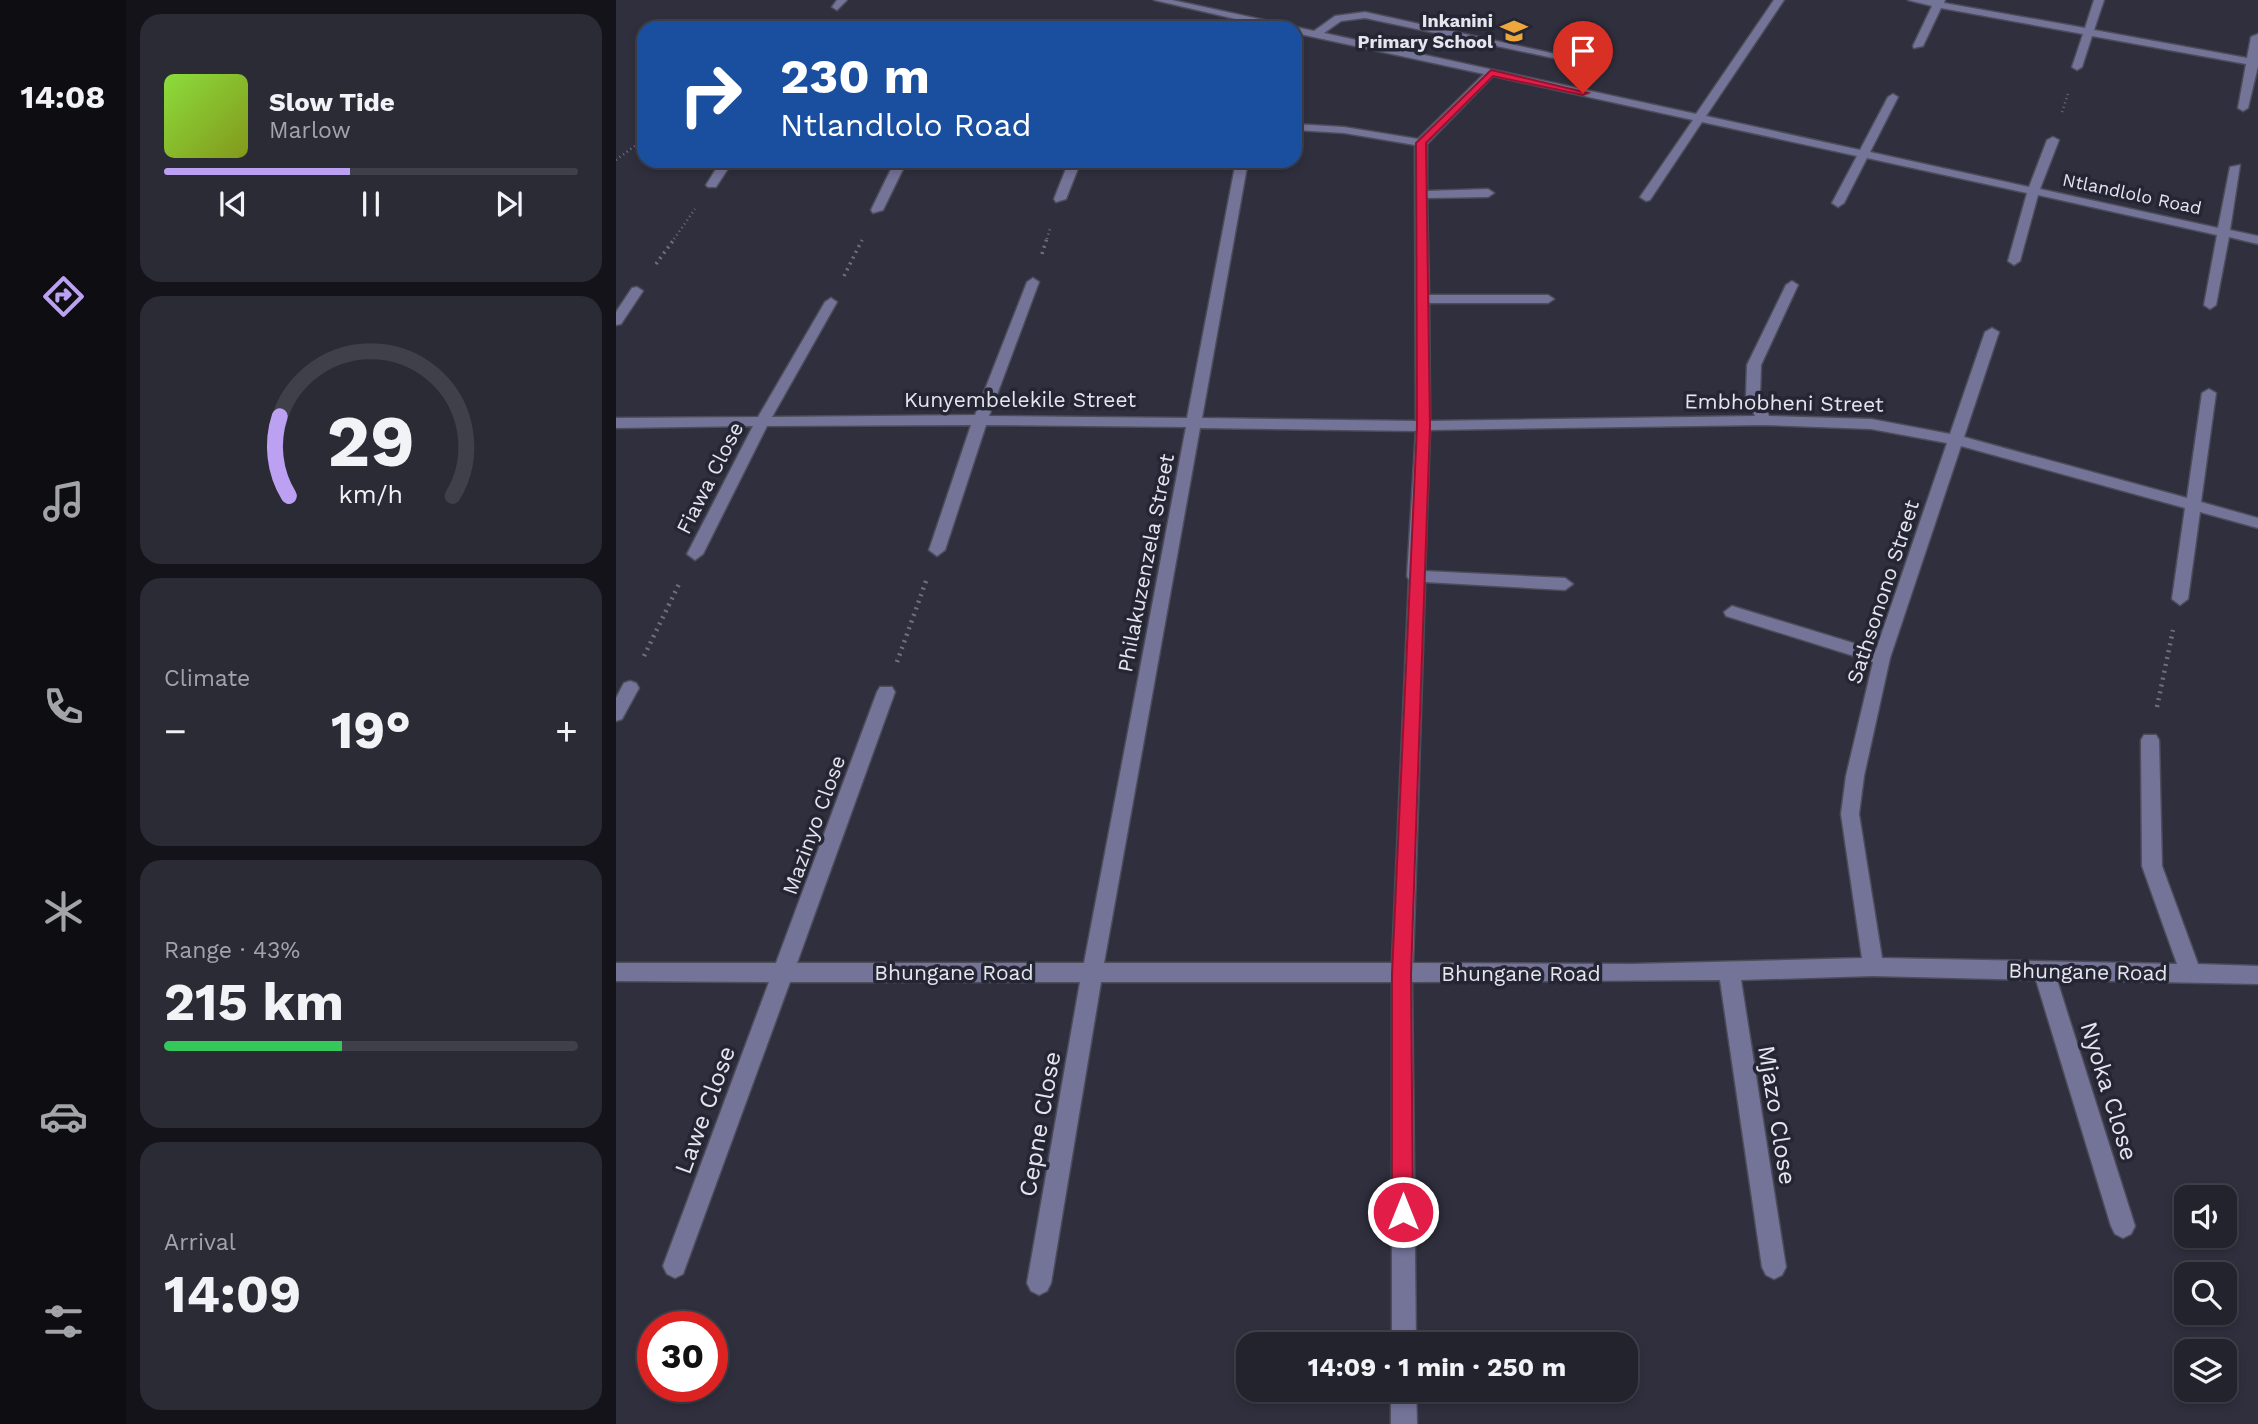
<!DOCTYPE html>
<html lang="en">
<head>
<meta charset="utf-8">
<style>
  :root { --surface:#23232e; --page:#2b2b36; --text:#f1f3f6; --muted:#a3a4aa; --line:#40404a; --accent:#bca0f2 }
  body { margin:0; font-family:"Work Sans",sans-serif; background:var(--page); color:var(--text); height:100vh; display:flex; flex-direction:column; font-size:26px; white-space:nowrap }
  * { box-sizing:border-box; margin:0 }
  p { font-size:23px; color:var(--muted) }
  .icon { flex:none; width:38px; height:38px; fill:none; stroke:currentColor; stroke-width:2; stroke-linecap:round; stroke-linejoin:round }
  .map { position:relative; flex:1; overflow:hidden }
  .sheet { display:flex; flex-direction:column; gap:14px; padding:14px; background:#131319; width:490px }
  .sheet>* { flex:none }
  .hud { position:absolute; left:21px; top:21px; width:665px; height:147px; border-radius:21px; box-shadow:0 4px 10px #0003,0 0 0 2px var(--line); background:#1a4fa0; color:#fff; overflow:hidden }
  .buttons { position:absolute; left:1558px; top:1185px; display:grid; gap:14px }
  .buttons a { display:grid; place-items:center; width:63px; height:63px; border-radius:14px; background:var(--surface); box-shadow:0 4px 10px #0003,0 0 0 2px var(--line); font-size:35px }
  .speed { position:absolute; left:21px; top:1311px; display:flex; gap:14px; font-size:35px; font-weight:700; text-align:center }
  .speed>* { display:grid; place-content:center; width:91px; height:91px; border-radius:50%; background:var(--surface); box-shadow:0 4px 10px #0003,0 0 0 2px var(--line); line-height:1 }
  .speed .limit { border:10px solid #d22; background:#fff; color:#111 }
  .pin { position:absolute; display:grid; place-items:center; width:60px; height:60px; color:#fff; margin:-72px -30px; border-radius:50% 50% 50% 0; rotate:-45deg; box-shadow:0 0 7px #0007 }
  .pin .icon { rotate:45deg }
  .me { position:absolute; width:77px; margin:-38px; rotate:0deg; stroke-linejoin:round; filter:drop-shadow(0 0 5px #0008) }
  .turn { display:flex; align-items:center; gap:24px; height:147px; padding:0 28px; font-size:32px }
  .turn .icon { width:91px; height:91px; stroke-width:2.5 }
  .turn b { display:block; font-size:49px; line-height:60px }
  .big { font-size:52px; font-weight:700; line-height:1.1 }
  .sheet .widget { flex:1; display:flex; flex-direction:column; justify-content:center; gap:10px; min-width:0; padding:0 24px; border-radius:21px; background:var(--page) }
  .sheet .dial { align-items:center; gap:0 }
  .dial svg { height:182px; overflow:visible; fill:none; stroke:var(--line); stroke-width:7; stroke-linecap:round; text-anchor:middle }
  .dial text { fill:var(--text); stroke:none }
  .song { display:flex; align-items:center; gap:21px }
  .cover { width:84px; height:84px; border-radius:10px; background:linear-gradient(135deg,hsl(90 70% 55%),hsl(70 70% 35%)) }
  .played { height:7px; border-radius:4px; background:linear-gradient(90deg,var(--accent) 45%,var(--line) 45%) }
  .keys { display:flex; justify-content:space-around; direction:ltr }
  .heat { display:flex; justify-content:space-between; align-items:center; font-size:38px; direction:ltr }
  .charge { height:10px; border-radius:5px; background:linear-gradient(90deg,#34c759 43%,var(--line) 0) }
  .trip { position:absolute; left:620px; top:1332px; width:402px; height:70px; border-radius:21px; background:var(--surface); box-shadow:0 4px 10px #0003,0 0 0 2px var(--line); font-weight:700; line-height:70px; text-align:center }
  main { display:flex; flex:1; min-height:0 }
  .menu { display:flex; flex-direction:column; width:126px; justify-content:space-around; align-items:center; background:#0e0e12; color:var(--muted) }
  .menu .icon { width:49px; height:49px }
  .menu .on { color:var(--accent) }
  .menu b { font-size:32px; color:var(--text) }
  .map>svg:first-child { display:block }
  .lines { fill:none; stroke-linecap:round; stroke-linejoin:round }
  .minor-casing { stroke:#4c4c5a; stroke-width:3 }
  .path-far2 { stroke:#70707d; stroke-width:2.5; stroke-dasharray:1 3.5; stroke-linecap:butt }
  .path-far1 { stroke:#70707d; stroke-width:3.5; stroke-dasharray:2 4.5; stroke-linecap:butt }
  .path { stroke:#70707d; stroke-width:4.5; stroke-dasharray:2 5; stroke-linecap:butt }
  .minor { fill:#737498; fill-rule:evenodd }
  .route { fill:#e11d48; stroke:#92132f; stroke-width:2 }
  .labels { text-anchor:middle; stroke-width:7; stroke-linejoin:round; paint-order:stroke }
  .far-poi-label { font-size:18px; font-weight:bold; fill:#e4e5ee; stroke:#252634; text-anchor:end }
  .far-street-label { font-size:18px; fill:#e4e5ee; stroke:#252634 }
  .street-label { font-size:21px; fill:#e4e5ee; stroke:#252634 }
  .near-street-label { font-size:24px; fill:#e4e5ee; stroke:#252634 }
</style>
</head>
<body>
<main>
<nav class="menu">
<b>14:08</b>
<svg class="icon on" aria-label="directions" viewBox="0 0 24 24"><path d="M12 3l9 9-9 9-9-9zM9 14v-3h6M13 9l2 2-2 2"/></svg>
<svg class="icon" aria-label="music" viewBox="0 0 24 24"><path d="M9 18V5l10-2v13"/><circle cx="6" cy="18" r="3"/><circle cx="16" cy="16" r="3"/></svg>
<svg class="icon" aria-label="phone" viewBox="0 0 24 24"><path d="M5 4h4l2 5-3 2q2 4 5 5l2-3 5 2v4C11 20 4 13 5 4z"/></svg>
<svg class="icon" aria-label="climate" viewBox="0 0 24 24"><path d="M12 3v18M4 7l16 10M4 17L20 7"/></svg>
<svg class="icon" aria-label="car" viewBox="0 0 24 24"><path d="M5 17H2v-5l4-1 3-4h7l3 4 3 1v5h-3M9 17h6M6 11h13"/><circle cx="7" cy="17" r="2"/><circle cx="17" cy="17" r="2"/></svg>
<svg class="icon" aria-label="filters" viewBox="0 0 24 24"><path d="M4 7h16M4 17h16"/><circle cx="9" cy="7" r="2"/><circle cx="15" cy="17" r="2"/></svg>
</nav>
<section class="sheet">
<div class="widget">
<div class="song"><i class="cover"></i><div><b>Slow Tide</b><p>Marlow</p></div></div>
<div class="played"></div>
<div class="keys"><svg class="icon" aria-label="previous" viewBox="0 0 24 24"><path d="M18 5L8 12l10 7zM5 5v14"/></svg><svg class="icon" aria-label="pause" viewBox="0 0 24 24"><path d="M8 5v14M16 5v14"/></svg><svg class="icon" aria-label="next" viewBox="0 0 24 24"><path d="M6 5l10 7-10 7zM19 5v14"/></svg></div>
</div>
<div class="widget dial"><svg viewBox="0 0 100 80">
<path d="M14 69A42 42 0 1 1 86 69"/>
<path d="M14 69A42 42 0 0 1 10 34" stroke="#bca0f2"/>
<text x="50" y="56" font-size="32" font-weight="700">29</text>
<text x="50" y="72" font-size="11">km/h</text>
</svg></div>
<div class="widget"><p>Climate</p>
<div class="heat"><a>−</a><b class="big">19°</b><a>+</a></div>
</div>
<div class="widget"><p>Range · 43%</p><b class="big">215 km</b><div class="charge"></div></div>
<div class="widget"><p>Arrival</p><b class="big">14:09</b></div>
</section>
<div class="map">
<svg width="1642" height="1424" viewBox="0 0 1642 1424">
  <rect width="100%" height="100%" fill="#2f2f3e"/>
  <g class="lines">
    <defs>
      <g id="minor">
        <path d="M221 0H231L221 10 216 7Z"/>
        <path d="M538 0H556L698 31 719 16 749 12 980 63 975 66 749 18 725 21 708 33 1080 114 1158 0H1168L1090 116 1244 150 1272 97 1277 94 1282 97 1254 152 1413 187 1431 140 1437 137 1443 140 1424 189 1602 228 1614 167 1624 165 1614 230 1642 236V244L1613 237 1600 305 1594 309 1588 305 1601 235 1422 195 1404 261 1398 265 1392 261 1411 193 1251 158 1228 203 1222 207 1216 203 1241 156 1086 122 1034 200 1030 201 1024 197 1077 120 877 76 811 144V191L872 189 878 193 872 197 811 198 813 295H932L938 299 932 303H813L814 421 1139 416 1130 396 1131 365 1170 285 1176 281 1182 285 1145 365 1144 396 1153 416 1255 419 1334 434 1369 332 1376 328 1383 332 1348 437 1571 498 1586 393 1593 389 1600 393 1585 502 1642 518V528L1584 512 1572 599 1564 605 1556 599 1569 508 1345 446 1274 658 1248 776 1243 814 1266 958 1561 964 1526 866 1525 740 1528 735H1540L1543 740 1546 866 1582 964 1642 966V984L1441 980 1519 1226 1515 1234 1507 1238 1499 1234 1495 1226 1420 980 1257 976 1125 980 1170 1267 1166 1275 1158 1279 1150 1275 1146 1267 1104 980 796 982 800 1344H776V982H485L435 1283 431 1291 423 1295 415 1291 411 1283 464 982H174L67 1274 59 1278 51 1274 47 1266 153 982 0 981V963H160L261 692 264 687H276L279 692 181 963H468L570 427 370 425 329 550 321 556 313 550 355 425 151 426 87 554 79 560 71 554 137 426 0 428V418L142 417 209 302 215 298 221 302 156 417 359 415 411 282 417 278 423 282 373 416 571 418 620 161H632L586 418 800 421 799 145 728 133 679 130V124L728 127 802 139 868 74 679 33V28H658ZM1148 425 1255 429 1331 443 1260 650 1116 606 1108 612 1110 616 1257 662 1230 776 1225 814 1246 958 1016 964 797 963 809 582 949 590 957 584 949 578 809 571 814 430ZM584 428 800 431 791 576 793 580 776 963H488Z"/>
        <path d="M1292 0H1329L1328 3 1469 28 1478 0H1488L1478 30 1631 58 1635 37 1642 34V66L1632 108 1627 111 1622 108 1630 64 1476 36 1466 67 1461 70 1456 67 1467 34 1325 8 1307 46 1298 48 1297 46 1316 6Z"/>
        <path d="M105 161H117L100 187H92L90 185Z"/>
        <path d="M279 161H291L267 210 257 213 255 210Z"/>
        <path d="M453 161H465L450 199 440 202 438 199Z"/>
        <path d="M21 287 27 291 5 324 0 325V312L16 288Z"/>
        <path d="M14 681 20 683 23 688 6 719 0 721V698L8 683Z"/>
        <path d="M775 1390H800L801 1424H775Z"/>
      </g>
    </defs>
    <use href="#minor" class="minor-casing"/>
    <g class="path-far2">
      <path d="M1446 112 1452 94"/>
      <path d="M0 160 28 139"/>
      <path d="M58 239 79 209"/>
      <path d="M431 239 434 229"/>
    </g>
    <g class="path-far1">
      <path d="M426 254 431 238"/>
      <path d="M40 264 59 238"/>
      <path d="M228 276 246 240"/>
    </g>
    <g class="path">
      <path d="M28 656 64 582"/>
      <path d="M281 662 310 581"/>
      <path d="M1541 707 1557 630"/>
    </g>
    <use href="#minor" class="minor"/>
  </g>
  <path class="route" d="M875 70 972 93 967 95 877 76 810 143 814 426 795 974 797 1212 794 1219 787 1222 779 1219 776 1212V974L801 426 800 143Z"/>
  <defs>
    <symbol id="school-bare" viewBox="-9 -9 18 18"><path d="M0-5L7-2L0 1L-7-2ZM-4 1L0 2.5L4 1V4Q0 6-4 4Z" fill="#eea73d" stroke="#252634" stroke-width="2.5" paint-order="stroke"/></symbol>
  </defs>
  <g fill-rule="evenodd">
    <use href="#school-bare" x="879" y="12" width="38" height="38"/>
  </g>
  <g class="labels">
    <g class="far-poi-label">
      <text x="877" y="27">Inkanini<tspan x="877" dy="21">Primary School</tspan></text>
    </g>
    <g class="far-street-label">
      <text transform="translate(1516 194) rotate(12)" y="6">Ntlandlolo Road</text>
    </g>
    <g class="street-label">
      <text x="404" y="407">Kunyembelekile Street</text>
      <text transform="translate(1168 403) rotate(1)" y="7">Embhobheni Street</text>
      <text transform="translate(94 478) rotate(-63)" y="7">Fiawa Close</text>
      <text transform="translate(530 563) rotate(-79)" y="7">Philakuzenzela Street</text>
      <text transform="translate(1267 592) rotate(-72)" y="7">Sathsonono Street</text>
      <text transform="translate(198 825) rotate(-70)" y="7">Mazinyo Close</text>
      <text transform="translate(1472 972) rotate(1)" y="7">Bhungane Road</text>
      <text x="338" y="980">Bhungane Road</text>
      <text x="905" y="981">Bhungane Road</text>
    </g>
    <g class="near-street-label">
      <text transform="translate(1493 1091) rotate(73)" y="8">Nyoka Close</text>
      <text transform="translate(89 1110) rotate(-70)" y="8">Lawe Close</text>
      <text transform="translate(1161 1115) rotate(81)" y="8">Mjazo Close</text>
      <text transform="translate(424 1124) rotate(-80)" y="8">Cepne Close</text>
    </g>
  </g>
</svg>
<div class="buttons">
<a><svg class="icon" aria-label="sound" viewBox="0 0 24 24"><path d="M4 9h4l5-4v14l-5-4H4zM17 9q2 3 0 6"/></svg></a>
<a><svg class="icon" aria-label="search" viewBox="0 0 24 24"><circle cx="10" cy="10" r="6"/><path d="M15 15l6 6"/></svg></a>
<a><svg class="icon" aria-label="layers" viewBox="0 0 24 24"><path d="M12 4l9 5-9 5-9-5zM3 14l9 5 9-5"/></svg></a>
</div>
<div class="speed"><div class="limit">30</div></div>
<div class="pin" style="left:967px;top:93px;background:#d93025"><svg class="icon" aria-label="arrive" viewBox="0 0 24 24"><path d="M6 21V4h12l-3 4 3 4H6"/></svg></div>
<svg class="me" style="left:787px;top:1212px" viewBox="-20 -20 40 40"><circle r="17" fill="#e11d48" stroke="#fff" stroke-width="3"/><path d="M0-11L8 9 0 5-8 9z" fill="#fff"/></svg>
<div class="trip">14:09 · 1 min · 250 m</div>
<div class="hud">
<div class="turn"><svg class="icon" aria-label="right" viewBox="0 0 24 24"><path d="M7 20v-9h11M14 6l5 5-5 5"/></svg><div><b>230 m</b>Ntlandlolo Road</div></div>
</div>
</div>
</main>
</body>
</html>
